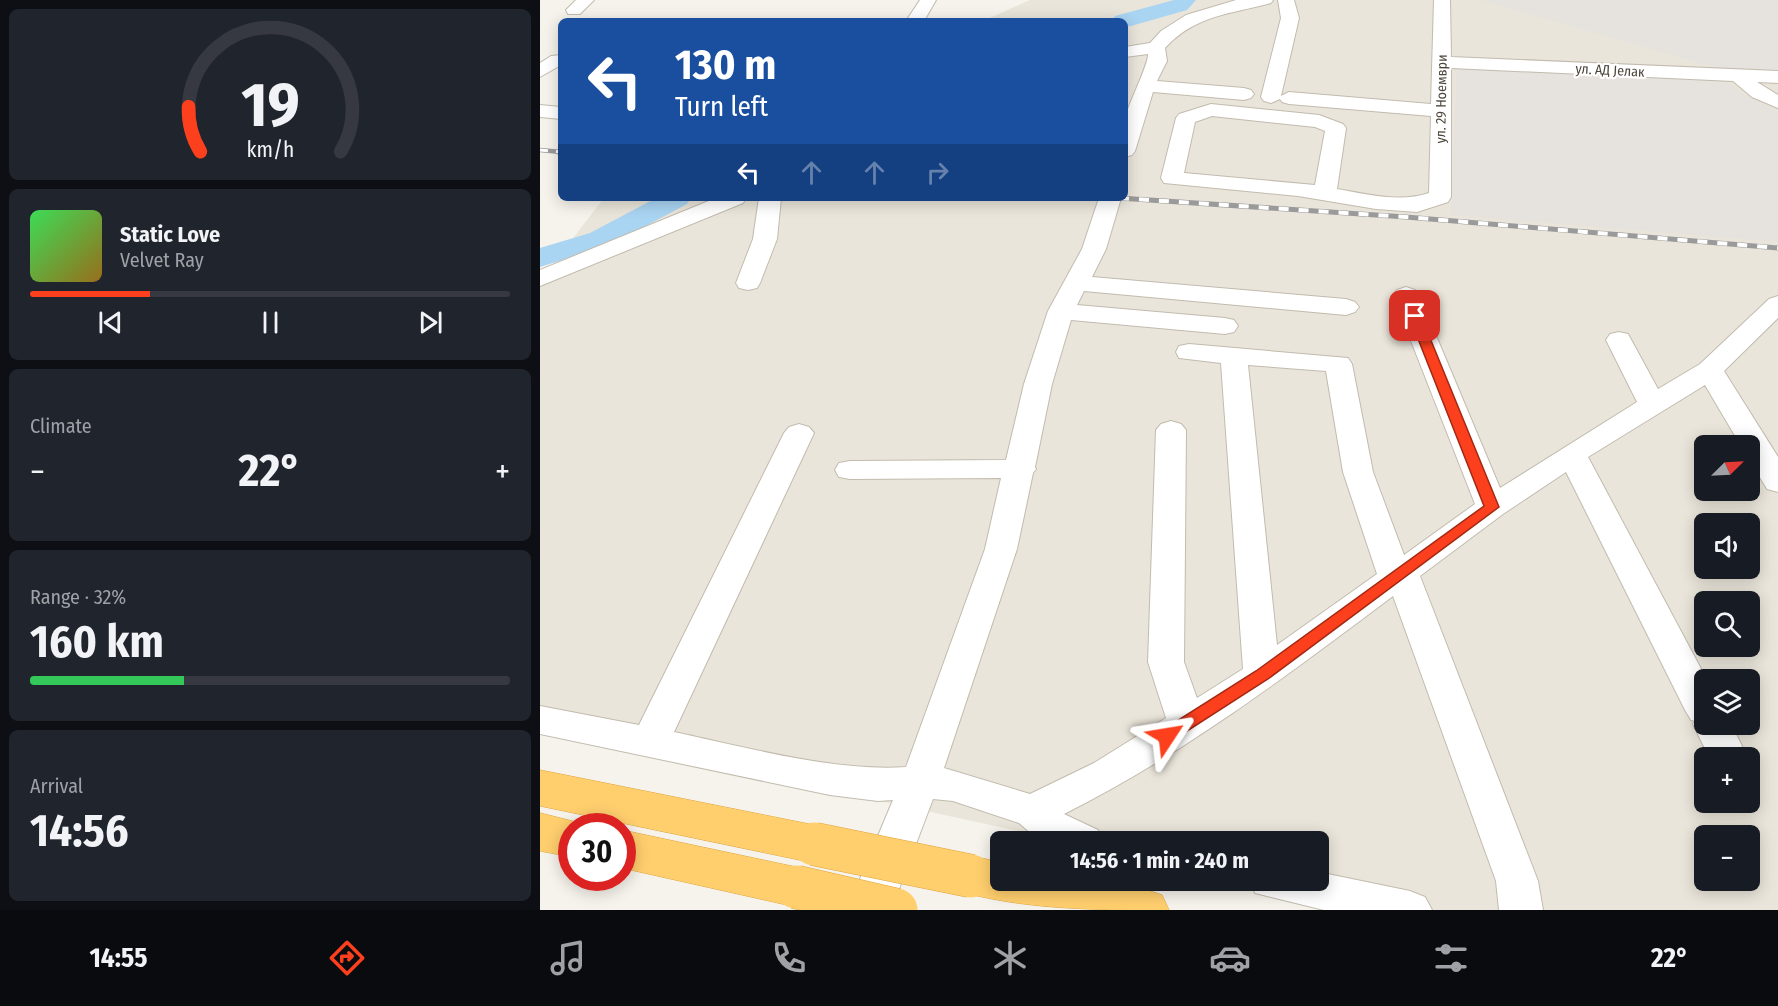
<!DOCTYPE html>
<html lang="en">
<head>
<meta charset="utf-8">
<style>
  :root { --surface:#171b24; --page:#20242c; --text:#f1f3f6; --muted:#9ea1a6; --line:#363941; --accent:#fc3f1d }
  body { margin:0; font-family:"Fira Sans Condensed",sans-serif; background:var(--page); color:var(--text); height:100vh; display:flex; flex-direction:column; font-size:22px; white-space:nowrap }
  * { box-sizing:border-box; margin:0 }
  p { font-size:20px; color:var(--muted) }
  .icon { flex:none; width:33px; height:33px; fill:none; stroke:currentColor; stroke-width:2; stroke-linecap:round; stroke-linejoin:round }
  .map { position:relative; flex:1; overflow:hidden }
  .sheet { display:flex; flex-direction:column; gap:9px; padding:9px; background:#0d0f14; width:540px }
  .sheet>* { flex:none }
  .guide { position:absolute; left:18px; top:18px; width:570px; height:183px; border-radius:9px; box-shadow:0 3px 15px #0003; background:#1a4fa0; color:#fff; overflow:hidden }
  .needle { width:39px; rotate:66deg }
  .tools { position:absolute; left:1154px; top:435px; display:grid; gap:12px }
  .tools a { display:grid; place-items:center; width:66px; height:66px; border-radius:9px; background:var(--surface); box-shadow:0 3px 15px #0003; font-size:30px }
  .speed { position:absolute; left:18px; top:813px; display:flex; gap:12px; font-size:30px; font-weight:700; text-align:center }
  .speed>* { display:grid; place-content:center; width:78px; height:78px; border-radius:50%; background:var(--surface); box-shadow:0 3px 15px #0003; line-height:1 }
  .speed .limit { border:9px solid #d22; background:#fff; color:#111 }
  .pin { position:absolute; display:grid; place-items:center; width:51px; height:51px; color:#fff; margin:-26px; border-radius:12px; box-shadow:0 3px 9px #0006 }
  .me { position:absolute; width:66px; margin:-33px; rotate:57deg; stroke-linejoin:round; filter:drop-shadow(0 0 4px #0008) }
  .turn { display:flex; align-items:center; gap:21px; height:126px; padding:0 18px; font-size:27px }
  .turn .icon { width:78px; height:78px; stroke-width:2.5 }
  .turn b { display:block; font-size:42px; line-height:51px }
  .lanes { display:flex; align-items:center; height:57px; padding:0 18px; background:#0003; justify-content:center; gap:30px; direction:ltr }
  .lanes .off { opacity:.35 }
  .big { font-size:45px; font-weight:700; line-height:1.1 }
  .sheet .card { flex:1; display:flex; flex-direction:column; justify-content:center; gap:9px; min-width:0; padding:0 21px; border-radius:9px; background:var(--page) }
  .sheet .dial { align-items:center; gap:0 }
  .dial svg { height:156px; overflow:visible; fill:none; stroke:var(--line); stroke-width:7; stroke-linecap:round; text-anchor:middle }
  .dial text { fill:var(--text); stroke:none }
  .song { display:flex; align-items:center; gap:18px }
  .cover { width:72px; height:72px; border-radius:9px; background:linear-gradient(135deg,hsl(130 70% 55%),hsl(40 70% 35%)) }
  .played { height:6px; border-radius:3px; background:linear-gradient(90deg,var(--accent) 25%,var(--line) 25%) }
  .keys { display:flex; justify-content:space-around; direction:ltr }
  .heat { display:flex; justify-content:space-between; align-items:center; font-size:33px; direction:ltr }
  .charge { height:9px; border-radius:4px; background:linear-gradient(90deg,#34c759 32%,var(--line) 0) }
  .trip { position:absolute; left:450px; top:831px; width:339px; height:60px; border-radius:9px; background:var(--surface); box-shadow:0 3px 15px #0003; font-weight:700; line-height:60px; text-align:center }
  .tabs { display:flex; height:96px; justify-content:space-around; align-items:center; background:#090b0e; color:var(--muted) }
  .tabs .icon { width:42px; height:42px }
  .tabs .on { color:var(--accent) }
  .tabs b { font-size:27px; color:var(--text) }
  main { display:flex; flex:1; min-height:0 }
  .map>svg:first-child { display:block }
  .residential { fill:#eae5da; fill-rule:evenodd }
  .industrial { fill:#e6e2dd }
  .lines { fill:none; stroke-linecap:round; stroke-linejoin:round }
  .river { fill:#a9d4f2; fill-rule:evenodd }
  .minor-casing { stroke:#c2bbae; stroke-width:2 }
  .highway-casing { stroke:#e0a43c; stroke-width:1 }
  .minor { fill:#fff; fill-rule:evenodd }
  .highway { fill:#ffcf6e; fill-rule:evenodd }
  .rail-far1-casing { stroke:#9a9a9a; stroke-width:4.5 }
  .rail-casing { stroke:#9a9a9a; stroke-width:5 }
  .rail-far1 { stroke:#fff; stroke-width:3; stroke-dasharray:8; stroke-linecap:butt }
  .rail { stroke:#fff; stroke-width:4; stroke-dasharray:10; stroke-linecap:butt }
  .highway-bridge-casing { stroke:#e0a43c; stroke-width:44; stroke-linecap:butt }
  .highway-bridge { stroke:#ffcf6e; stroke-width:43 }
  .route { fill:#fc3f1d; stroke:#a42913; stroke-width:1.5 }
  .labels { text-anchor:middle; stroke-width:4.5; stroke-linejoin:round; paint-order:stroke }
  .far-street-label { font-size:14px; fill:#4b4439; stroke:#fff }
</style>
</head>
<body>
<main>
<section class="sheet">
<div class="card dial"><svg viewBox="0 0 100 80">
<path d="M14 69A42 42 0 1 1 86 69"/>
<path d="M14 69A42 42 0 0 1 8 46" stroke="#fc3f1d"/>
<text x="50" y="56" font-size="32" font-weight="700">19</text>
<text x="50" y="72" font-size="11">km/h</text>
</svg></div>
<div class="card">
<div class="song"><i class="cover"></i><div><b>Static Love</b><p>Velvet Ray</p></div></div>
<div class="played"></div>
<div class="keys"><svg class="icon" aria-label="previous" viewBox="0 0 24 24"><path d="M18 5L8 12l10 7zM5 5v14"/></svg><svg class="icon" aria-label="pause" viewBox="0 0 24 24"><path d="M8 5v14M16 5v14"/></svg><svg class="icon" aria-label="next" viewBox="0 0 24 24"><path d="M6 5l10 7-10 7zM19 5v14"/></svg></div>
</div>
<div class="card"><p>Climate</p>
<div class="heat"><a>−</a><b class="big">22°</b><a>+</a></div>
</div>
<div class="card"><p>Range · 32%</p><b class="big">160 km</b><div class="charge"></div></div>
<div class="card"><p>Arrival</p><b class="big">14:56</b></div>
</section>
<div class="map">
<svg width="1238" height="910" viewBox="0 0 1238 910">
  <rect width="100%" height="100%" fill="#f6f3ec"/>
  <path class="residential" d="M490 0H1238V910H837L702 881 778 880V842L524 841 0 727V281L64 198H585V21H443ZM1164 446H1209V490H1164ZM1164 524H1209V568H1164ZM1164 602H1209V646H1164ZM1164 680H1209V724H1164ZM1164 758H1209V802H1164ZM1164 836H1209V880H1164Z"/>
  <g class="industrial">
    <path d="M941 0H1238V72L1187 71Z"/>
    <path d="M917 67 1183 79 1206 95 1238 111V242L911 215Z"/>
  </g>
  <g class="lines">
    <g class="river">
      <path d="M634 0H656L647 10 591 26 585 27V21H572L575 16Z"/>
      <path d="M116 198H151L147 204 70 245 0 267V248L50 233Z"/>
    </g>
    <defs>
      <g id="minor">
        <path d="M36 0H54L40 14H28L26 10Z"/>
        <path d="M380 0H396L384 21H366Z"/>
        <path d="M696 0H733L731 3C691 14 655 15 625 48L627 61 617 81 704 88 711 90 714 94 711 98 704 100 613 92 595 151 592 155 585 157C585 144 582 128 586 115 590 101 609 63 608 54L585 57V47L610 43 621 31 646 15Z"/>
        <path d="M738 0H754L759 18 741 96 749 92 891 104 894 0H910L911 57 1238 71V83L1217 82 1238 95V108L1212 97 1193 81 911 68V197L908 202 877 212 836 209 758 196 624 183 621 178 636 118 639 114 671 104 779 115 803 124 806 128 797 189C826 194 860 203 889 193L891 116 749 104 742 102 740 99 731 103 724 101 721 97 741 18ZM672 116 775 127 785 131 775 185 644 173 655 122Z"/>
        <path d="M21 55V65L0 77V63L11 56Z"/>
        <path d="M0 105 21 107V119L0 117Z"/>
        <path d="M176 198H206L203 203 0 286V270Z"/>
        <path d="M219 198H241L237 239 220 283 217 288 208 290 199 288 196 283 213 239Z"/>
        <path d="M559 198H581L566 249 552 277 806 299 815 302 819 307 815 312 806 315 544 291 537 305 685 318 694 320 698 326 694 332 685 334 531 320 512 384 495 467 496 469 493 473 477 549 404 768 490 794 554 763 626 718 608 662 616 430 621 424 631 421 641 424 646 430 644 662 657 698 703 669 681 363 639 358 636 352 639 346 649 344 808 358 812 364 833 472 864 555 935 504 853 295 857 290 866 287 875 290 879 295 960 488 1097 402 1066 340 1070 334 1079 332 1088 334 1118 389 1160 364 1229 299 1238 296V318L1184 371 1238 457V492L1227 489 1209 459V446H1201L1165 385 1048 457 1167 680H1164V724H1191L1202 746 1197 757H1169L1153 724 1155 721 1151 720 1145 710 1026 472 963 514 880 576 998 881 1003 910H959L956 881 853 596C748 675 642 755 524 814L558 830 563 842H501L479 823 413 801 393 799 351 910H307L353 800 338 801 290 795 0 734V706L99 725 244 433 249 427 259 424 269 427 274 433 134 732C206 747 294 772 366 767L445 549 461 478 310 479 299 477 295 470 299 463 310 461 466 460 484 384 508 311 542 249ZM708 365 786 371 803 472 837 574 737 645Z"/>
        <path d="M778 872 870 891 885 897 892 910H784L715 893 709 880H778Z"/>
      </g>
      <g id="highway">
        <path d="M0 770 274 825 290 831 297 844 290 857 274 863 0 806Z"/>
        <path d="M0 813 48 825 49 826H32V857L0 851Z"/>
        <path d="M82 830 256 867 273 873 280 887 273 901 256 907 82 868Z"/>
        <path d="M431 856 460 862V880C515 880 570 876 622 895L629 910C555 910 485 910 414 890L408 876 414 862Z"/>
      </g>
    </defs>
    <use href="#minor" class="minor-casing"/>
    <use href="#highway" class="highway-casing"/>
    <use href="#minor" class="minor"/>
    <use href="#highway" class="highway"/>
    <defs>
      <path id="rail-far1" d="M0 150 21 152"/>
      <g id="rail">
        <path d="M18 152H21"/>
        <path d="M579 198 866 217 1238 248"/>
      </g>
    </defs>
    <use href="#rail-far1" class="rail-far1-casing"/>
    <use href="#rail" class="rail-casing"/>
    <use href="#rail-far1" class="rail-far1"/>
    <use href="#rail" class="rail"/>
    <defs>
      <g id="highway-bridge">
        <path d="M274 844 431 876"/>
        <path d="M256 887 356 910"/>
      </g>
    </defs>
    <use href="#highway-bridge" class="highway-bridge-casing"/>
    <use href="#highway-bridge" class="highway-bridge"/>
  </g>
  <path class="route" d="M875 312 881 316 959 507 728 679 633 740 627 742 621 740 618 736 621 731 716 671 944 506 869 316Z"/>
  <g class="labels">
    <g class="far-street-label">
      <text transform="translate(1070 70) rotate(3)" y="5">ул. АД Јелак</text>
      <text transform="translate(901 99) rotate(-89)" y="5">ул. 29 Ноември</text>
    </g>
  </g>
</svg>
<div class="tools">
<a><svg class="needle" viewBox="-14 -14 28 28"><path d="M0-13l5 13h-10z" fill="#e53935"/><path d="M0 13l5-13h-10z" fill="#9ea1a6"/></svg></a>
<a><svg class="icon" aria-label="sound" viewBox="0 0 24 24"><path d="M4 9h4l5-4v14l-5-4H4zM17 9q2 3 0 6"/></svg></a>
<a><svg class="icon" aria-label="search" viewBox="0 0 24 24"><circle cx="10" cy="10" r="6"/><path d="M15 15l6 6"/></svg></a>
<a><svg class="icon" aria-label="layers" viewBox="0 0 24 24"><path d="M12 4l9 5-9 5-9-5zM3 14l9 5 9-5"/></svg></a>
<a>+</a>
<a>−</a>
</div>
<div class="speed"><div class="limit">30</div></div>
<div class="pin" style="left:875px;top:316px;background:#d93025"><svg class="icon" aria-label="arrive" viewBox="0 0 24 24"><path d="M6 21V4h12l-3 4 3 4H6"/></svg></div>
<svg class="me" style="left:627px;top:736px" viewBox="-20 -20 40 40"><path d="M0-17L14 15 0 8-14 15z" fill="#fc3f1d" stroke="#fff" stroke-width="4"/></svg>
<div class="trip">14:56 · 1 min · 240 m</div>
<div class="guide">
<div class="turn"><svg class="icon" aria-label="left" viewBox="0 0 24 24"><path d="M17 20v-9H6M10 6l-5 5 5 5"/></svg><div><b>130 m</b>Turn left</div></div>
<div class="lanes"><svg class="icon" aria-label="left" viewBox="0 0 24 24"><path d="M17 20v-9H6M10 6l-5 5 5 5"/></svg><svg class="icon off" aria-label="ahead" viewBox="0 0 24 24"><path d="M12 20V5M6 11l6-6 6 6"/></svg><svg class="icon off" aria-label="ahead" viewBox="0 0 24 24"><path d="M12 20V5M6 11l6-6 6 6"/></svg><svg class="icon off" aria-label="right" viewBox="0 0 24 24"><path d="M7 20v-9h11M14 6l5 5-5 5"/></svg></div>
</div>
</div>
</main>
<nav class="tabs">
<b>14:55</b>
<svg class="icon on" aria-label="directions" viewBox="0 0 24 24"><path d="M12 3l9 9-9 9-9-9zM9 14v-3h6M13 9l2 2-2 2"/></svg>
<svg class="icon" aria-label="music" viewBox="0 0 24 24"><path d="M9 18V5l10-2v13"/><circle cx="6" cy="18" r="3"/><circle cx="16" cy="16" r="3"/></svg>
<svg class="icon" aria-label="phone" viewBox="0 0 24 24"><path d="M5 4h4l2 5-3 2q2 4 5 5l2-3 5 2v4C11 20 4 13 5 4z"/></svg>
<svg class="icon" aria-label="climate" viewBox="0 0 24 24"><path d="M12 3v18M4 7l16 10M4 17L20 7"/></svg>
<svg class="icon" aria-label="car" viewBox="0 0 24 24"><path d="M5 17H2v-5l4-1 3-4h7l3 4 3 1v5h-3M9 17h6M6 11h13"/><circle cx="7" cy="17" r="2"/><circle cx="17" cy="17" r="2"/></svg>
<svg class="icon" aria-label="filters" viewBox="0 0 24 24"><path d="M4 7h16M4 17h16"/><circle cx="9" cy="7" r="2"/><circle cx="15" cy="17" r="2"/></svg>
<b>22°</b>
</nav>
</body>
</html>
